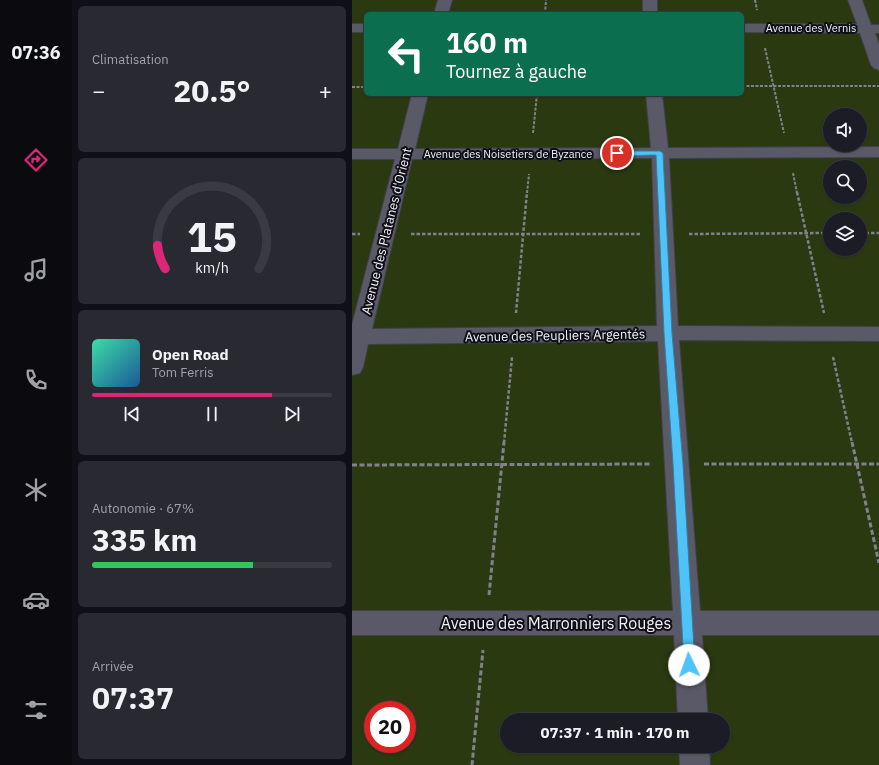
<!DOCTYPE html>
<html lang="fr">
<head>
<meta charset="utf-8">
<style>
  :root { --surface:#1c1c26; --page:#292932; --text:#f1f3f6; --muted:#a0a1a7; --line:#3a3a43; --accent:#db2777 }
  body { margin:0; font-family:"IBM Plex Sans",sans-serif; background:var(--page); color:var(--text); height:100vh; display:flex; flex-direction:column; font-size:15px; white-space:nowrap }
  * { box-sizing:border-box; margin:0 }
  p { font-size:13px; color:var(--muted) }
  .icon { flex:none; width:22px; height:22px; fill:none; stroke:currentColor; stroke-width:2; stroke-linecap:round; stroke-linejoin:round }
  .map { position:relative; flex:1; overflow:hidden }
  .side { display:flex; flex-direction:column; gap:6px; padding:6px; background:#0f0f15; width:280px }
  .side>* { flex:none }
  .hud { position:absolute; left:12px; top:12px; width:380px; height:84px; border-radius:6px; box-shadow:0 1px 3px #0004,0 0 0 1px var(--line); background:#0b6e4f; color:#fff; overflow:hidden }
  .fabs { position:absolute; left:471px; top:108px; display:grid; gap:8px }
  .fabs a { display:grid; place-items:center; width:44px; height:44px; border-radius:50%; background:var(--surface); box-shadow:0 1px 3px #0004,0 0 0 1px var(--line); font-size:20px }
  .speed { position:absolute; left:12px; top:701px; display:flex; gap:8px; font-size:20px; font-weight:700; text-align:center }
  .speed>* { display:grid; place-content:center; width:52px; height:52px; border-radius:50%; background:var(--surface); box-shadow:0 1px 3px #0004,0 0 0 1px var(--line); line-height:1 }
  .speed .limit { border:6px solid #d22; background:#fff; color:#111 }
  .pin { position:absolute; display:grid; place-items:center; width:34px; height:34px; color:#fff; margin:-17px; border:2px solid #fff; border-radius:50%; box-shadow:0 1px 4px #0007 }
  .me { position:absolute; width:44px; margin:-22px; rotate:357deg; stroke-linejoin:round; filter:drop-shadow(0 0 3px #0008) }
  .turn { display:flex; align-items:center; gap:14px; height:84px; padding:0 16px; font-size:18px }
  .turn .icon { width:52px; height:52px; stroke-width:2.5 }
  .turn b { display:block; font-size:28px; line-height:34px }
  .big { font-size:30px; font-weight:700; line-height:1.1 }
  .side .card { flex:1; display:flex; flex-direction:column; justify-content:center; gap:6px; min-width:0; padding:0 14px; border-radius:6px; background:var(--page) }
  .side .dial { align-items:center; gap:0 }
  .dial svg { height:104px; overflow:visible; fill:none; stroke:var(--line); stroke-width:7; stroke-linecap:round; text-anchor:middle }
  .dial text { fill:var(--text); stroke:none }
  .song { display:flex; align-items:center; gap:12px }
  .cover { width:48px; height:48px; border-radius:6px; background:linear-gradient(135deg,hsl(160 70% 55%),hsl(210 70% 35%)) }
  .played { height:4px; border-radius:2px; background:linear-gradient(90deg,var(--accent) 75%,var(--line) 75%) }
  .keys { display:flex; justify-content:space-around; direction:ltr }
  .heat { display:flex; justify-content:space-between; align-items:center; font-size:22px; direction:ltr }
  .charge { height:6px; border-radius:3px; background:linear-gradient(90deg,#34c759 67%,var(--line) 0) }
  .trip { position:absolute; left:148px; top:713px; width:230px; height:40px; border-radius:20px; background:var(--surface); box-shadow:0 1px 3px #0004,0 0 0 1px var(--line); font-weight:700; line-height:40px; text-align:center }
  main { display:flex; flex:1; min-height:0 }
  .tab-bar { display:flex; flex-direction:column; width:72px; justify-content:space-around; align-items:center; background:#0b0b0f; color:var(--muted) }
  .tab-bar .icon { width:28px; height:28px }
  .tab-bar .selected { color:var(--accent) }
  .tab-bar b { font-size:18px; color:var(--text) }
  .map>svg:first-child { display:block }
  .green { fill:#2b3911; fill-rule:evenodd }
  .lines { fill:none; stroke-linecap:round; stroke-linejoin:round }
  .minor-casing { stroke:#41404b; stroke-width:2 }
  .path-far2 { stroke:#81818c; stroke-width:2; stroke-dasharray:3 1.5; stroke-linecap:butt }
  .path-far1 { stroke:#81818c; stroke-width:2.5; stroke-dasharray:3.5 2; stroke-linecap:butt }
  .path { stroke:#81818c; stroke-width:3; stroke-dasharray:5 2.5; stroke-linecap:butt }
  .minor { fill:#595968; fill-rule:evenodd }
  .route { fill:#4fc3f7; stroke:#337fa1 }
  .labels { text-anchor:middle; stroke-width:4; stroke-linejoin:round; paint-order:stroke }
  .far-street-label { font-size:11px; fill:#f1f1fa; stroke:#0f0f15 }
  .street-label { font-size:13px; fill:#f1f1fa; stroke:#0f0f15 }
  .near-street-label { font-size:16px; fill:#f1f1fa; stroke:#0f0f15 }
</style>
</head>
<body>
<main>
<nav class="tab-bar">
<b>07:36</b>
<svg class="icon selected" aria-label="directions" viewBox="0 0 24 24"><path d="M12 3l9 9-9 9-9-9zM9 14v-3h6M13 9l2 2-2 2"/></svg>
<svg class="icon" aria-label="music" viewBox="0 0 24 24"><path d="M9 18V5l10-2v13"/><circle cx="6" cy="18" r="3"/><circle cx="16" cy="16" r="3"/></svg>
<svg class="icon" aria-label="phone" viewBox="0 0 24 24"><path d="M5 4h4l2 5-3 2q2 4 5 5l2-3 5 2v4C11 20 4 13 5 4z"/></svg>
<svg class="icon" aria-label="climate" viewBox="0 0 24 24"><path d="M12 3v18M4 7l16 10M4 17L20 7"/></svg>
<svg class="icon" aria-label="car" viewBox="0 0 24 24"><path d="M5 17H2v-5l4-1 3-4h7l3 4 3 1v5h-3M9 17h6M6 11h13"/><circle cx="7" cy="17" r="2"/><circle cx="17" cy="17" r="2"/></svg>
<svg class="icon" aria-label="filters" viewBox="0 0 24 24"><path d="M4 7h16M4 17h16"/><circle cx="9" cy="7" r="2"/><circle cx="15" cy="17" r="2"/></svg>
</nav>
<section class="side">
<div class="card"><p>Climatisation</p>
<div class="heat"><a>−</a><b class="big">20.5°</b><a>+</a></div>
</div>
<div class="card dial"><svg viewBox="0 0 100 80">
<path d="M14 69A42 42 0 1 1 86 69"/>
<path d="M14 69A42 42 0 0 1 8 51" stroke="#db2777"/>
<text x="50" y="56" font-size="32" font-weight="700">15</text>
<text x="50" y="72" font-size="11">km/h</text>
</svg></div>
<div class="card">
<div class="song"><i class="cover"></i><div><b>Open Road</b><p>Tom Ferris</p></div></div>
<div class="played"></div>
<div class="keys"><svg class="icon" aria-label="previous" viewBox="0 0 24 24"><path d="M18 5L8 12l10 7zM5 5v14"/></svg><svg class="icon" aria-label="pause" viewBox="0 0 24 24"><path d="M8 5v14M16 5v14"/></svg><svg class="icon" aria-label="next" viewBox="0 0 24 24"><path d="M6 5l10 7-10 7zM19 5v14"/></svg></div>
</div>
<div class="card"><p>Autonomie · 67%</p><b class="big">335 km</b><div class="charge"></div></div>
<div class="card"><p>Arrivée</p><b class="big">07:37</b></div>
</section>
<div class="map">
<svg width="527" height="765" viewBox="0 0 527 765">
  <rect width="100%" height="100%" fill="#262532"/>
  <path class="green" d="M0 0H527V765H0ZM14 14H390V94H14ZM478 115H508V145H478ZM478 167H508V197H478ZM478 219H508V249H478ZM21 710H55V744H21ZM155 720H371V746H155Z"/>
  <g class="lines">
    <defs>
      <g id="minor">
        <path d="M86 0H100L96 14H82Z"/>
        <rect x="291" y="0" width="14" height="14"/>
        <path d="M496 0H510L519 25H527V33H523L527 45V70L522 68 519 65 508 33 390 32V24H505Z"/>
        <rect x="0" y="24" width="14" height="8"/>
        <path d="M60 94H76L63 149 299 148 294 94H310L316 148 527 147V157L317 158 326 326 527 327V341L327 340 348 611H527V635H350L356 720H326L322 635H0V611H321L306 341 16 344 11 367 8 373 0 375V325L43 159H0V149H46ZM300 158 305 326 20 329 60 159Z"/>
        <path d="M327 746H357L358 765H328Z"/>
      </g>
    </defs>
    <use href="#minor" class="minor-casing"/>
    <g class="path-far2">
      <path d="M403 0 405 10"/>
      <path d="M193 14 194 0"/>
      <path d="M413 48 432 133"/>
      <path d="M390 86H527"/>
      <path d="M0 87H14"/>
      <path d="M181 133 185 94"/>
      <path d="M441 173 445 193"/>
      <path d="M175 193 177 174"/>
    </g>
    <g class="path-far1">
      <path d="M445 192 472 313"/>
      <path d="M508 233H527"/>
      <path d="M0 234H8"/>
      <path d="M59 234H288"/>
      <path d="M337 234 478 233"/>
      <path d="M164 313 175 192"/>
      <path d="M481 357 500 443"/>
      <path d="M152 443 160 357"/>
    </g>
    <g class="path">
      <path d="M500 442 527 563"/>
      <path d="M352 464H527"/>
      <path d="M0 465 299 464"/>
      <path d="M137 595 152 442"/>
      <path d="M120 765 131 650"/>
    </g>
    <use href="#minor" class="minor"/>
  </g>
  <path class="route" d="M308 151 311 153 320 333 331 464 343 665 341 669 337 670 333 669 332 665 321 464 312 333 304 155 265 156 261 153 265 151Z"/>
  <g class="labels">
    <g class="far-street-label">
      <text x="459" y="32">Avenue des Vernis</text>
      <text x="156" y="158">Avenue des Noisetiers de Byzance</text>
    </g>
    <g class="street-label">
      <text transform="translate(34 231) rotate(-76)" y="5">Avenue des Platanes d'Orient</text>
      <text transform="translate(203 335) rotate(-1)" y="5">Avenue des Peupliers Argentés</text>
    </g>
    <g class="near-street-label">
      <text x="204" y="629">Avenue des Marronniers Rouges</text>
    </g>
  </g>
</svg>
<div class="fabs">
<a><svg class="icon" aria-label="sound" viewBox="0 0 24 24"><path d="M4 9h4l5-4v14l-5-4H4zM17 9q2 3 0 6"/></svg></a>
<a><svg class="icon" aria-label="search" viewBox="0 0 24 24"><circle cx="10" cy="10" r="6"/><path d="M15 15l6 6"/></svg></a>
<a><svg class="icon" aria-label="layers" viewBox="0 0 24 24"><path d="M12 4l9 5-9 5-9-5zM3 14l9 5 9-5"/></svg></a>
</div>
<div class="speed"><div class="limit">20</div></div>
<div class="pin" style="left:265px;top:153px;background:#d93025"><svg class="icon" aria-label="arrive" viewBox="0 0 24 24"><path d="M6 21V4h12l-3 4 3 4H6"/></svg></div>
<svg class="me" style="left:337px;top:665px" viewBox="-20 -20 40 40"><circle r="19" fill="#fff"/><path d="M0-13L10 11 0 6-10 11z" fill="#4fc3f7"/></svg>
<div class="trip">07:37 · 1 min · 170 m</div>
<div class="hud">
<div class="turn"><svg class="icon" aria-label="left" viewBox="0 0 24 24"><path d="M17 20v-9H6M10 6l-5 5 5 5"/></svg><div><b>160 m</b>Tournez à gauche</div></div>
</div>
</div>
</main>
</body>
</html>
